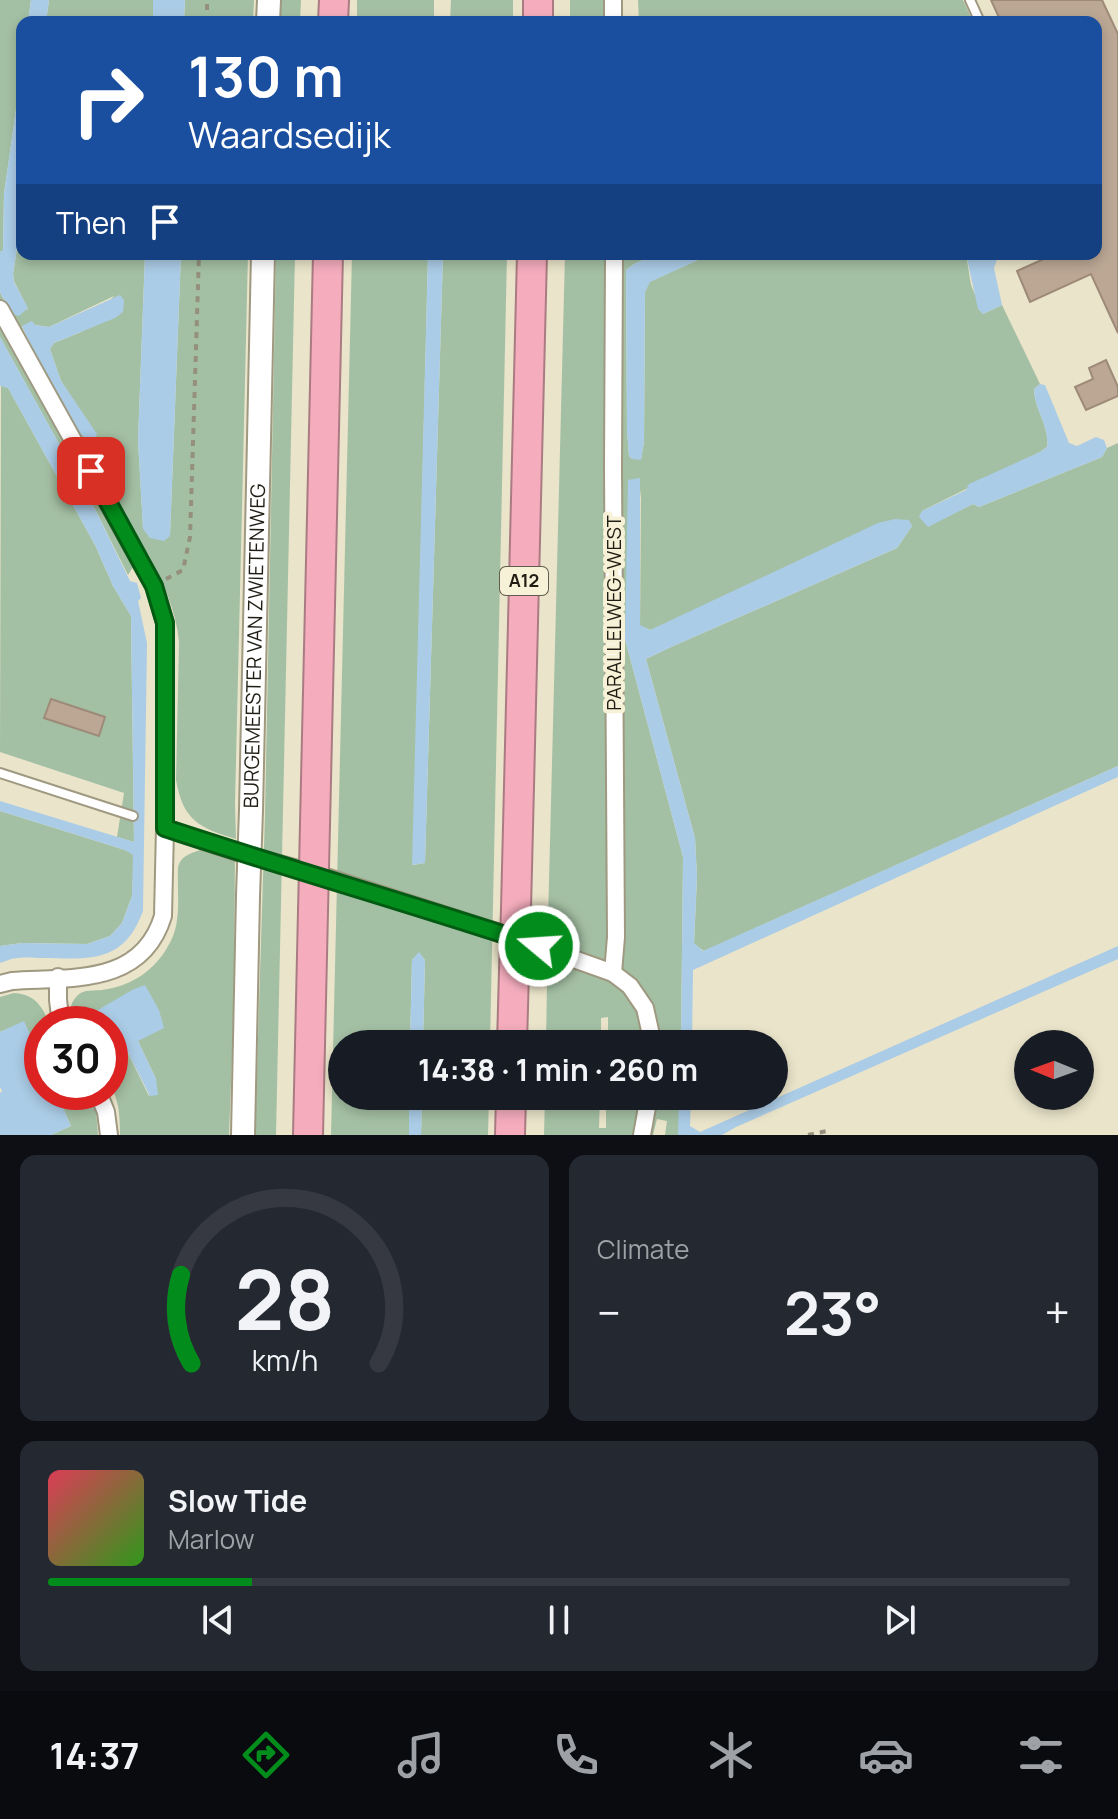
<!DOCTYPE html>
<html lang="en">
<head>
<meta charset="utf-8">
<style>
  :root { --surface:#171b24; --page:#242831; --text:#f1f3f6; --muted:#9ea1a6; --line:#363941; --accent:#018c1b }
  body { margin:0; font-family:Manrope,sans-serif; background:var(--page); color:var(--text); height:100vh; display:flex; flex-direction:column; font-size:30px; white-space:nowrap }
  * { box-sizing:border-box; margin:0 }
  p { font-size:26px; color:var(--muted) }
  .icon { flex:none; width:44px; height:44px; fill:none; stroke:currentColor; stroke-width:2; stroke-linecap:round; stroke-linejoin:round }
  .map { position:relative; height:1135px; overflow:hidden }
  .side { display:flex; flex-direction:column; gap:20px; padding:20px; background:#0d0f14; flex:1 }
  .side>* { flex:none }
  .banner { position:absolute; left:16px; top:16px; width:1086px; height:244px; border-radius:16px; box-shadow:0 4px 12px #0003; background:#1a4fa0; color:#fff; overflow:hidden }
  .needle { width:52px; rotate:271deg }
  .buttons { position:absolute; left:1014px; top:1030px; display:grid; gap:16px }
  .buttons a { display:grid; place-items:center; width:80px; height:80px; border-radius:50%; background:var(--surface); box-shadow:0 4px 12px #0003; font-size:40px }
  .speed { position:absolute; left:24px; top:1006px; display:flex; gap:16px; font-size:40px; font-weight:700; text-align:center }
  .speed>* { display:grid; place-content:center; width:104px; height:104px; border-radius:50%; background:var(--surface); box-shadow:0 4px 12px #0003; line-height:1 }
  .speed .limit { border:12px solid #d22; background:#fff; color:#111 }
  .pin { position:absolute; display:grid; place-items:center; width:68px; height:68px; color:#fff; margin:-34px; border-radius:16px; box-shadow:0 4px 12px #0006 }
  .me { position:absolute; width:88px; margin:-44px; rotate:288deg; stroke-linejoin:round; filter:drop-shadow(0 0 6px #0008) }
  .turn { display:flex; align-items:center; gap:28px; height:168px; padding:0 40px; font-size:36px }
  .turn .icon { width:104px; height:104px; stroke-width:2.5 }
  .turn b { display:block; font-size:56px; line-height:68px }
  .then { display:flex; align-items:center; height:76px; padding:0 40px; background:#0003; gap:16px; font-size:30px }
  .big { font-size:60px; font-weight:700; line-height:1.1 }
  .side .widget { flex:1; display:flex; flex-direction:column; justify-content:center; gap:12px; min-width:0; padding:0 28px; border-radius:16px; background:var(--page) }
  .side .dial { align-items:center; gap:0 }
  .dial svg { height:208px; overflow:visible; fill:none; stroke:var(--line); stroke-width:7; stroke-linecap:round; text-anchor:middle }
  .dial text { fill:var(--text); stroke:none }
  .song { display:flex; align-items:center; gap:24px }
  .cover { width:96px; height:96px; border-radius:12px; background:linear-gradient(135deg,hsl(350 70% 55%),hsl(110 70% 35%)) }
  .played { height:8px; border-radius:4px; background:linear-gradient(90deg,var(--accent) 20%,var(--line) 20%) }
  .keys { display:flex; justify-content:space-around; direction:ltr }
  .heat { display:flex; justify-content:space-between; align-items:center; font-size:44px; direction:ltr }
  .side .tiles { flex:1; display:grid; gap:20px; grid-template-columns:1fr 1fr }
  .widget:last-child { grid-column:span 2 }
  .trip { position:absolute; left:328px; top:1030px; width:460px; height:80px; border-radius:40px; background:var(--surface); box-shadow:0 4px 12px #0003; font-weight:700; line-height:80px; text-align:center }
  .menu { display:flex; height:128px; justify-content:space-around; align-items:center; background:#090b0e; color:var(--muted) }
  .menu .icon { width:56px; height:56px }
  .menu .on { color:var(--accent) }
  .menu b { font-size:36px; color:var(--text) }
  .map>svg:first-child { display:block }
  .green { fill:#a4c0a4; fill-rule:evenodd }
  .water { fill:#abcce6 }
  .building { fill:#bba794; stroke:#9e8a78; stroke-width:2 }
  .lines { fill:none; stroke-linecap:round; stroke-linejoin:round }
  .service-casing { stroke:#9f9981; stroke-width:12 }
  .minor-casing { stroke:#9f9981; stroke-width:20 }
  .secondary-casing { stroke:#9f9981; stroke-width:26 }
  .motorway-casing { stroke:#aa7b82; stroke-width:32 }
  .path { stroke:#94907d; stroke-width:4; stroke-dasharray:6 6; stroke-linecap:butt }
  .service { stroke:#fff; stroke-width:8 }
  .minor { stroke:#fff; stroke-width:16 }
  .secondary { stroke:#fff; stroke-width:22 }
  .motorway { stroke:#f5adbd; stroke-width:28 }
  .secondary-bridge-casing { stroke:#9f9981; stroke-width:26; stroke-linecap:butt }
  .motorway-bridge-casing { stroke:#aa7b82; stroke-width:32; stroke-linecap:butt }
  .secondary-bridge { stroke:#fff; stroke-width:22 }
  .motorway-bridge { stroke:#f5adbd; stroke-width:28 }
  .route-casing { stroke:#015b12; stroke-width:20 }
  .route { stroke:#018c1b; stroke-width:14 }
  .labels { text-anchor:middle; stroke-width:8; stroke-linejoin:round; paint-order:stroke }
  .shield { fill:#f7f1d7; stroke:#605d4e; stroke-width:2 }
  .shield-label { font-size:18px; font-weight:bold; fill:#201e14 }
  .street-label { font-size:20px; fill:#201e14; stroke:#f7f1d7 }
</style>
</head>
<body>
<div class="map">
<svg width="1118" height="1135" viewBox="0 0 1118 1135">
  <rect width="100%" height="100%" fill="#eae4ca"/>
  <g class="green">
    <path d="M0 0H31L28 22H22V67L4 194 3 251 0 252Z"/>
    <path d="M49 0H153V22H46Z"/>
    <path d="M185 0H254L253 22H184Z"/>
    <path d="M281 0H301L300 22H280Z"/>
    <rect x="357" y="0" width="77" height="22"/>
    <path d="M451 0H513V22H450Z"/>
    <rect x="570" y="0" width="53" height="22"/>
    <path d="M638 0H963L973 22H639Z"/>
    <path d="M22 216V254H145L138 440 143 528 150 538 170 535 181 254H248L235 804 236 839C200 828 183 821 176 780L179 642C176 610 163 582 148 554L133 567 128 575 95 509 0 337V292L11 314 28 309 14 281 13 274ZM114 296 81 332 54 343 50 349 61 381 96 434 79 433 55 390 46 381 22 327 31 322 35 325 49 327Z"/>
    <path d="M276 254H295L276 1135H255L265 814Z"/>
    <path d="M352 254H428L413 865 425 863 443 254H507L490 1044H423L425 960 419 953 412 960 410 1044H342V1096H409V1135H331Z"/>
    <path d="M565 254H657L634 264 626 270 627 430 629 456 632 459H641L644 442 645 292 649 282 711 254H966L971 285 983 314 1002 305 1040 384 1034 389C1034 409 1050 426 1047 447L1040 452 922 511 928 526 973 504 979 507 1102 457 1107 448 1118 443V766L704 951 694 944 697 877 695 838 646 659 671 647 897 548 912 526 651 630 640 626 641 489 625 639 683 857 681 1044H608V1017L601 1018V1044H546L548 920Z"/>
    <path d="M1 385 8 388 95 545 113 586 131 616 134 842 117 837 124 793 0 752Z"/>
    <path d="M0 811 125 850 134 855 132 896 122 923 110 936 87 944 22 943 0 946Z"/>
    <path d="M200 850 235 858 234 1005 229 1135H120C120 1118 119 1099 110 1084V1034L118 1050 125 1047 149 1096 156 1079 138 1041 98 1010 105 1024H70C70 1013 69 1003 78 995 85 989 94 991 102 990 134 986 160 967 173 936 181 916 177 889 178 867 181 856 189 854 200 850Z"/>
    <path d="M14 993C34 994 43 1006 49 1024H42V1062L24 1022 0 1032V997Z"/>
    <path d="M56 1092H89L96 1111 98 1135H51L71 1126Z"/>
    <path d="M422 1096H489L488 1135H421Z"/>
    <path d="M545 1096H600L599 1128H606V1096H679V1131L678 1135H665L667 1121 657 1119 653 1135H544Z"/>
  </g>
  <g class="water">
    <path d="M31 0H49L46 22H28Z"/>
    <path d="M153 0H185L184 22H153Z"/>
    <path d="M22 67V216L13 274 14 282 28 308 19 316 11 314 0 292V252L3 250 4 194Z"/>
    <path d="M145 254H181L170 536 164 541 150 538 143 529 138 440Z"/>
    <path d="M428 254H443L425 863 412 865Z"/>
    <path d="M657 254H711L650 282 645 292 644 442 641 460 632 459 629 456 627 430 626 270 634 264Z"/>
    <path d="M966 254H1003L998 256 994 268 1002 305 983 314 978 309Z"/>
    <path d="M120 295 124 300 123 312 115 318 54 343 50 349 61 381 97 434 95 439H87L79 433 55 390 46 381 22 326 32 321 35 325 49 327Z"/>
    <path d="M0 337 95 509 130 581 137 583 141 598 138 601 147 643 143 911C124 963 91 959 44 958 36 958 26 957 18 958 12 958 6 961 0 963V946L22 943 87 944 110 936 122 923 132 896 133 855 125 850 0 811V801L134 842 131 616 113 586 95 545 8 388 0 386Z"/>
    <path d="M1040 384 1045 385 1069 443 1077 446 1096 437 1104 440 1107 448 1102 457 979 507 973 504 928 527 919 517 922 511 966 490 969 484 1040 452 1047 447C1050 427 1034 409 1034 389Z"/>
    <path d="M640 478V625L650 630 878 523 895 519 909 520 912 526 897 548 671 647 646 659 695 838 697 877 694 943 703 951 1118 766V777L693 970 692 1044H681L683 857 625 639 628 480Z"/>
    <path d="M1118 946V959L736 1127 722 1135H678L679 1096H691L690 1126 700 1132Z"/>
    <path d="M419 952 425 960 423 1044H410L412 960Z"/>
    <path d="M145 985 159 1010 164 1028 138 1041 156 1079 158 1095 150 1096 125 1047 118 1050 110 1034V1024H105L98 1010 132 990Z"/>
    <path d="M24 1021 42 1062V1092H56L71 1126 51 1135H0V1093L2 1091 0 1087V1032Z"/>
    <path d="M409 1096H422L421 1135H409Z"/>
  </g>
  <g class="building">
    <path d="M991 0H1102L1118 34V333L1091 274 1030 302 1017 271 1055 254H1096V22H1001Z"/>
    <path d="M1106 360 1118 387V396L1086 410 1075 387 1093 379 1089 368Z"/>
    <path d="M51 699 105 717 99 736 44 718Z"/>
  </g>
  <g class="lines">
    <defs>
      <g id="service">
        <path d="M970 0 980 22"/>
        <path d="M0 773 133 816"/>
      </g>
      <g id="minor">
        <path d="M613 0V22"/>
        <path d="M0 309 154 586 165 623V828L163 916C142 986 71 977 12 981L0 984"/>
        <path d="M165 828 240 853 326 877 512 937 613 973 630 986 645 1008 653 1044"/>
        <path d="M613 973 616 937 613 468 614 254"/>
        <path d="M58 977V1000L61 1024"/>
        <path d="M98 1092 106 1112 109 1135"/>
        <path d="M642 1135 649 1096"/>
      </g>
      <g id="secondary">
        <path d="M268 22 269 0"/>
        <path id="s1" d="M251 810 263 254"/>
        <path d="M243 1135 248 896"/>
      </g>
      <g id="motorway">
        <path d="M333 22 334 0"/>
        <path d="M538 22V0"/>
        <path d="M315 824 328 254"/>
        <path d="M516 909 532 254"/>
        <path d="M512 1044 514 971"/>
        <path d="M308 1135 313 911"/>
        <path d="M510 1135 511 1096"/>
      </g>
    </defs>
    <use href="#service" class="service-casing"/>
    <use href="#minor" class="minor-casing"/>
    <use href="#secondary" class="secondary-casing"/>
    <use href="#motorway" class="motorway-casing"/>
    <g class="path">
      <path d="M207 22V0"/>
      <path d="M166 579 183 570 190 537 199 254"/>
      <path d="M808 1135 827 1131"/>
    </g>
    <use href="#service" class="service"/>
    <use href="#minor" class="minor"/>
    <use href="#secondary" class="secondary"/>
    <use href="#motorway" class="motorway"/>
    <defs>
      <path id="secondary-bridge" d="M248 896 251 810"/>
      <g id="motorway-bridge">
        <path d="M313 911 315 824"/>
        <path d="M514 971 516 909"/>
      </g>
    </defs>
    <use href="#secondary-bridge" class="secondary-bridge-casing"/>
    <use href="#motorway-bridge" class="motorway-bridge-casing"/>
    <use href="#secondary-bridge" class="secondary-bridge"/>
    <use href="#motorway-bridge" class="motorway-bridge"/>
  </g>
  <g class="lines">
    <defs>
      <path id="route" d="M91 471 154 586 165 623V828C289 869 415 905 539 946"/>
    </defs>
    <use href="#route" class="route-casing"/>
    <use href="#route" class="route"/>
  </g>
  <g class="labels">
    <rect class="shield" x="500" y="567" width="48" height="28" rx="6"/>
    <g class="shield-label">
      <text x="524" y="587">A12</text>
    </g>
    <g class="street-label">
      <text transform="translate(614 613) rotate(-90)" y="7">PARALLELWEG-WEST</text>
      <text dy="7" stroke="none"><textPath href="#s1" startOffset="164">BURGEMEESTER VAN ZWIETENWEG</textPath></text>
    </g>
  </g>
</svg>
<div class="buttons">
<a><svg class="needle" viewBox="-14 -14 28 28"><path d="M0-13l5 13h-10z" fill="#e53935"/><path d="M0 13l5-13h-10z" fill="#9ea1a6"/></svg></a>
</div>
<div class="speed"><div class="limit">30</div></div>
<div class="pin" style="left:91px;top:471px;background:#d93025"><svg class="icon" aria-label="arrive" viewBox="0 0 24 24"><path d="M6 21V4h12l-3 4 3 4H6"/></svg></div>
<svg class="me" style="left:539px;top:946px" viewBox="-20 -20 40 40"><circle r="17" fill="#018c1b" stroke="#fff" stroke-width="3"/><path d="M0-11L8 9 0 5-8 9z" fill="#fff"/></svg>
<div class="trip">14:38 · 1 min · 260 m</div>
<div class="banner">
<div class="turn"><svg class="icon" aria-label="right" viewBox="0 0 24 24"><path d="M7 20v-9h11M14 6l5 5-5 5"/></svg><div><b>130 m</b>Waardsedijk</div></div>
<div class="then">Then<svg class="icon" aria-label="arrive" viewBox="0 0 24 24"><path d="M6 21V4h12l-3 4 3 4H6"/></svg></div>
</div>
</div>
<section class="side">
<div class="tiles">
<div class="widget dial"><svg viewBox="0 0 100 80">
<path d="M14 69A42 42 0 1 1 86 69"/>
<path d="M14 69A42 42 0 0 1 10 35" stroke="#018c1b"/>
<text x="50" y="56" font-size="32" font-weight="700">28</text>
<text x="50" y="72" font-size="11">km/h</text>
</svg></div>
<div class="widget"><p>Climate</p>
<div class="heat"><a>−</a><b class="big">23°</b><a>+</a></div>
</div>
<div class="widget">
<div class="song"><i class="cover"></i><div><b>Slow Tide</b><p>Marlow</p></div></div>
<div class="played"></div>
<div class="keys"><svg class="icon" aria-label="previous" viewBox="0 0 24 24"><path d="M18 5L8 12l10 7zM5 5v14"/></svg><svg class="icon" aria-label="pause" viewBox="0 0 24 24"><path d="M8 5v14M16 5v14"/></svg><svg class="icon" aria-label="next" viewBox="0 0 24 24"><path d="M6 5l10 7-10 7zM19 5v14"/></svg></div>
</div>
</div>
</section>
<nav class="menu">
<b>14:37</b>
<svg class="icon on" aria-label="directions" viewBox="0 0 24 24"><path d="M12 3l9 9-9 9-9-9zM9 14v-3h6M13 9l2 2-2 2"/></svg>
<svg class="icon" aria-label="music" viewBox="0 0 24 24"><path d="M9 18V5l10-2v13"/><circle cx="6" cy="18" r="3"/><circle cx="16" cy="16" r="3"/></svg>
<svg class="icon" aria-label="phone" viewBox="0 0 24 24"><path d="M5 4h4l2 5-3 2q2 4 5 5l2-3 5 2v4C11 20 4 13 5 4z"/></svg>
<svg class="icon" aria-label="climate" viewBox="0 0 24 24"><path d="M12 3v18M4 7l16 10M4 17L20 7"/></svg>
<svg class="icon" aria-label="car" viewBox="0 0 24 24"><path d="M5 17H2v-5l4-1 3-4h7l3 4 3 1v5h-3M9 17h6M6 11h13"/><circle cx="7" cy="17" r="2"/><circle cx="17" cy="17" r="2"/></svg>
<svg class="icon" aria-label="filters" viewBox="0 0 24 24"><path d="M4 7h16M4 17h16"/><circle cx="9" cy="7" r="2"/><circle cx="15" cy="17" r="2"/></svg>
</nav>
</body>
</html>
